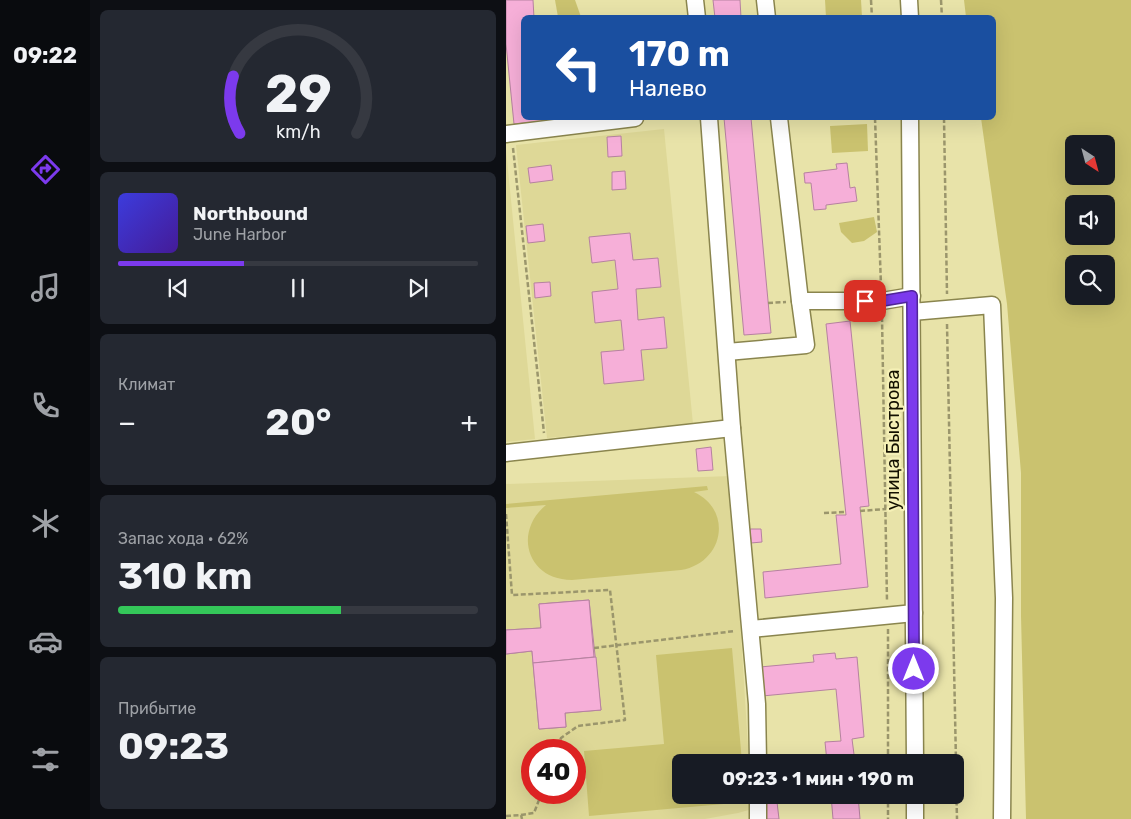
<!DOCTYPE html>
<html lang="ru">
<head>
<meta charset="utf-8">
<style>
  :root { --surface:#171b24; --page:#242831; --text:#f1f3f6; --muted:#9ea1a6; --line:#363941; --accent:#7c3aed }
  body { margin:0; font-family:Rubik,sans-serif; background:var(--page); color:var(--text); height:100vh; display:flex; flex-direction:column; font-size:19px; white-space:nowrap }
  * { box-sizing:border-box; margin:0 }
  p { font-size:16px; color:var(--muted) }
  .icon { flex:none; width:28px; height:28px; fill:none; stroke:currentColor; stroke-width:2; stroke-linecap:round; stroke-linejoin:round }
  .map { position:relative; flex:1; overflow:hidden }
  .sheet { display:flex; flex-direction:column; gap:10px; padding:10px; background:#0d0f14; width:416px }
  .sheet>* { flex:none }
  .banner { position:absolute; left:15px; top:15px; width:475px; height:105px; border-radius:8px; box-shadow:0 5px 20px #0002; background:#1a4fa0; color:#fff; overflow:hidden }
  .needle { width:32px; rotate:144deg }
  .controls { position:absolute; left:559px; top:135px; display:grid; gap:10px }
  .controls a { display:grid; place-items:center; width:50px; height:50px; border-radius:8px; background:var(--surface); box-shadow:0 5px 20px #0002; font-size:25px }
  .speed { position:absolute; left:15px; top:739px; display:flex; gap:10px; font-size:25px; font-weight:700; text-align:center }
  .speed>* { display:grid; place-content:center; width:65px; height:65px; border-radius:50%; background:var(--surface); box-shadow:0 5px 20px #0002; line-height:1 }
  .speed .limit { border:8px solid #d22; background:#fff; color:#111 }
  .pin { position:absolute; display:grid; place-items:center; width:42px; height:42px; color:#fff; margin:-21px; border-radius:10px; box-shadow:0 2px 8px #0006 }
  .me { position:absolute; width:55px; margin:-28px; rotate:0deg; stroke-linejoin:round; filter:drop-shadow(0 0 4px #0008) }
  .turn { display:flex; align-items:center; gap:18px; height:105px; padding:0 25px; font-size:22px }
  .turn .icon { width:65px; height:65px; stroke-width:2.5 }
  .turn b { display:block; font-size:35px; line-height:42px }
  .big { font-size:38px; font-weight:700; line-height:1.1 }
  .sheet .widget { flex:1; display:flex; flex-direction:column; justify-content:center; gap:8px; min-width:0; padding:0 18px; border-radius:8px; background:var(--page) }
  .sheet .dial { align-items:center; gap:0 }
  .dial svg { height:130px; overflow:visible; fill:none; stroke:var(--line); stroke-width:7; stroke-linecap:round; text-anchor:middle }
  .dial text { fill:var(--text); stroke:none }
  .song { display:flex; align-items:center; gap:15px }
  .cover { width:60px; height:60px; border-radius:8px; background:linear-gradient(135deg,hsl(240 70% 55%),hsl(260 70% 35%)) }
  .played { height:5px; border-radius:2px; background:linear-gradient(90deg,var(--accent) 35%,var(--line) 35%) }
  .keys { display:flex; justify-content:space-around; direction:ltr }
  .heat { display:flex; justify-content:space-between; align-items:center; font-size:28px; direction:ltr }
  .charge { height:8px; border-radius:4px; background:linear-gradient(90deg,#34c759 62%,var(--line) 0) }
  .trip { position:absolute; left:166px; top:754px; width:292px; height:50px; border-radius:8px; background:var(--surface); box-shadow:0 5px 20px #0002; font-weight:700; line-height:50px; text-align:center }
  main { display:flex; flex:1; min-height:0 }
  .tabs { display:flex; flex-direction:column; width:90px; justify-content:space-around; align-items:center; background:#090b0e; color:var(--muted) }
  .tabs .icon { width:35px; height:35px }
  .tabs .active { color:var(--accent) }
  .tabs b { font-size:22px; color:var(--text) }
  .map>svg:first-child { display:block }
  .built { fill:#ded897; fill-rule:evenodd }
  .green { fill:#cac26f; fill-rule:evenodd }
  .building { fill:#f6afd8; stroke:#b682a0 }
  .lines { fill:none; stroke-linecap:round; stroke-linejoin:round }
  .minor-casing { stroke:#8a854e; stroke-width:19 }
  .path { stroke:#9b966c; stroke-width:2.5; stroke-dasharray:5 2.5; stroke-linecap:butt }
  .minor { stroke:#fff; stroke-width:16 }
  .route-casing { stroke:#51269a; stroke-width:12 }
  .route { stroke:#7c3aed; stroke-width:9 }
  .labels { text-anchor:middle; stroke-width:4.5; stroke-linejoin:round; paint-order:stroke }
  .street-label { font-size:18px; fill:#131000; stroke:#f5f0b6 }
</style>
</head>
<body>
<main>
<nav class="tabs">
<b>09:22</b>
<svg class="icon active" aria-label="directions" viewBox="0 0 24 24"><path d="M12 3l9 9-9 9-9-9zM9 14v-3h6M13 9l2 2-2 2"/></svg>
<svg class="icon" aria-label="music" viewBox="0 0 24 24"><path d="M9 18V5l10-2v13"/><circle cx="6" cy="18" r="3"/><circle cx="16" cy="16" r="3"/></svg>
<svg class="icon" aria-label="phone" viewBox="0 0 24 24"><path d="M5 4h4l2 5-3 2q2 4 5 5l2-3 5 2v4C11 20 4 13 5 4z"/></svg>
<svg class="icon" aria-label="climate" viewBox="0 0 24 24"><path d="M12 3v18M4 7l16 10M4 17L20 7"/></svg>
<svg class="icon" aria-label="car" viewBox="0 0 24 24"><path d="M5 17H2v-5l4-1 3-4h7l3 4 3 1v5h-3M9 17h6M6 11h13"/><circle cx="7" cy="17" r="2"/><circle cx="17" cy="17" r="2"/></svg>
<svg class="icon" aria-label="filters" viewBox="0 0 24 24"><path d="M4 7h16M4 17h16"/><circle cx="9" cy="7" r="2"/><circle cx="15" cy="17" r="2"/></svg>
</nav>
<section class="sheet">
<div class="widget dial"><svg viewBox="0 0 100 80">
<path d="M14 69A42 42 0 1 1 86 69"/>
<path d="M14 69A42 42 0 0 1 10 34" stroke="#7c3aed"/>
<text x="50" y="56" font-size="32" font-weight="700">29</text>
<text x="50" y="72" font-size="11">km/h</text>
</svg></div>
<div class="widget">
<div class="song"><i class="cover"></i><div><b>Northbound</b><p>June Harbor</p></div></div>
<div class="played"></div>
<div class="keys"><svg class="icon" aria-label="previous" viewBox="0 0 24 24"><path d="M18 5L8 12l10 7zM5 5v14"/></svg><svg class="icon" aria-label="pause" viewBox="0 0 24 24"><path d="M8 5v14M16 5v14"/></svg><svg class="icon" aria-label="next" viewBox="0 0 24 24"><path d="M6 5l10 7-10 7zM19 5v14"/></svg></div>
</div>
<div class="widget"><p>Климат</p>
<div class="heat"><a>−</a><b class="big">20°</b><a>+</a></div>
</div>
<div class="widget"><p>Запас хода · 62%</p><b class="big">310 km</b><div class="charge"></div></div>
<div class="widget"><p>Прибытие</p><b class="big">09:23</b></div>
</section>
<div class="map">
<svg width="625" height="819" viewBox="0 0 625 819">
  <rect width="100%" height="100%" fill="#e8e3a9"/>
  <g class="built">
    <path d="M158 129 187 424 41 438 10 145Z"/>
    <path d="M0 150 29 439 0 442Z"/>
    <path d="M225 476 243 762H175V795H245L246 809 232 813 199 819H0V484ZM26 750H69V792H26Z"/>
  </g>
  <g class="green">
    <path d="M49 0H69L75 17H52Z"/>
    <path d="M319 0H355L356 17H320Z"/>
    <path d="M458 0H625V819H520L515 616V473L501 304 475 118H488V18L460 17ZM568 144H600V176H568ZM568 204H600V236H568ZM568 264H600V296H568Z"/>
    <path d="M361 124 362 151 326 153 324 126Z"/>
    <path d="M368 217 371 232 358 241 346 243 335 232 333 223Z"/>
    <path d="M201 486 202 490 188 492C228 511 217 563 175 570L66 580C21 580 7 532 40 505L0 508V504Z"/>
    <path d="M226 648 236 762H175V795H239L240 802 83 816 78 751 158 744 150 655Z"/>
  </g>
  <g class="building">
    <path d="M0 0H27L28 18H18V118H38V121L8 124 0 44Z"/>
    <path d="M207 0H234L235 18H209Z"/>
    <path d="M218 118H245L265 333 238 335Z"/>
    <path d="M115 136 116 156 102 157 101 137Z"/>
    <path d="M341 163 344 188 349 187 351 201 320 205V209L308 210 305 183H299L298 173 331 169 330 164Z"/>
    <path d="M45 165 47 180 24 183 22 168Z"/>
    <path d="M119 171 120 189 106 190V172Z"/>
    <path d="M37 224 39 241 22 243 20 226Z"/>
    <path d="M124 233 127 260 152 258 155 287 130 289 132 320 158 317 161 348 135 350 138 380 98 384 95 352 118 350 115 320 89 323 86 292 112 289 109 260 86 263 83 237Z"/>
    <path d="M44 282 45 296 29 298 28 283Z"/>
    <path d="M344 321 363 506 354 507 362 587 259 598 257 572 335 564 330 515H340L320 324Z"/>
    <path d="M205 447 207 470 192 471 190 449Z"/>
    <path d="M244 529H255L256 542 245 543Z"/>
    <path d="M83 600 95 710 59 713 60 727 33 729 26 651 0 654V630L35 628 33 604Z"/>
    <path d="M83 600 88 657 27 663 26 651 0 654V630L35 628 33 604Z"/>
    <path d="M329 653 330 659 351 657 358 737 346 739 349 762H321L319 742 335 741 330 689 256 696 254 667 308 662 307 655Z"/>
    <path d="M90 657 95 710 59 713 60 727 33 729 27 663Z"/>
    <path d="M325 795H352L354 819H327Z"/>
    <path d="M271 802 273 819H258L256 804Z"/>
  </g>
  <g class="lines">
    <defs>
      <g id="minor">
        <path d="M189 0 191 18"/>
        <path d="M259 0 261 18"/>
        <path d="M403 0 404 18"/>
        <path d="M203 118 226 428 251 704 252 762"/>
        <path d="M273 118 294 301"/>
        <path d="M404 118 409 762"/>
        <path d="M0 134 129 118"/>
        <path d="M406 312 486 305 498 598 496 819"/>
        <path d="M221 352 300 345 294 301H376L406 296"/>
        <path d="M0 453 226 428"/>
        <path d="M245 629 408 613"/>
        <path d="M252 795V819"/>
        <path d="M409 795V819"/>
      </g>
    </defs>
    <use href="#minor" class="minor-casing"/>
    <g class="path">
      <path d="M365 0 366 18"/>
      <path d="M435 0 436 18"/>
      <path d="M369 118 375 286"/>
      <path d="M438 118 441 294"/>
      <path d="M7 148 38 433"/>
      <path d="M262 303 280 302"/>
      <path d="M376 317 381 601"/>
      <path d="M441 324 450 762"/>
      <path d="M354 511 380 509"/>
      <path d="M318 513 339 512"/>
      <path d="M0 514 6 595 104 590 119 720 72 726 55 738 51 750"/>
      <path d="M382 629V762"/>
      <path d="M88 648 229 631"/>
      <path d="M450 778 451 819"/>
      <path d="M382 795V819"/>
      <path d="M15 815 28 813 36 792"/>
      <path d="M0 816 15 815 16 819"/>
    </g>
    <use href="#minor" class="minor"/>
  </g>
  <g class="lines">
    <defs>
      <path id="route" d="M359 301H376L406 296 408 669"/>
    </defs>
    <use href="#route" class="route-casing"/>
    <use href="#route" class="route"/>
  </g>
  <g class="labels">
    <g class="street-label">
      <text transform="translate(387 440) rotate(-90)" y="6">улица Быстрова</text>
    </g>
  </g>
</svg>
<div class="controls">
<a><svg class="needle" viewBox="-14 -14 28 28"><path d="M0-13l5 13h-10z" fill="#e53935"/><path d="M0 13l5-13h-10z" fill="#9ea1a6"/></svg></a>
<a><svg class="icon" aria-label="sound" viewBox="0 0 24 24"><path d="M4 9h4l5-4v14l-5-4H4zM17 9q2 3 0 6"/></svg></a>
<a><svg class="icon" aria-label="search" viewBox="0 0 24 24"><circle cx="10" cy="10" r="6"/><path d="M15 15l6 6"/></svg></a>
</div>
<div class="speed"><div class="limit">40</div></div>
<div class="pin" style="left:359px;top:301px;background:#d93025"><svg class="icon" aria-label="arrive" viewBox="0 0 24 24"><path d="M6 21V4h12l-3 4 3 4H6"/></svg></div>
<svg class="me" style="left:408px;top:669px" viewBox="-20 -20 40 40"><circle r="17" fill="#7c3aed" stroke="#fff" stroke-width="3"/><path d="M0-11L8 9 0 5-8 9z" fill="#fff"/></svg>
<div class="trip">09:23 · 1 мин · 190 m</div>
<div class="banner">
<div class="turn"><svg class="icon" aria-label="left" viewBox="0 0 24 24"><path d="M17 20v-9H6M10 6l-5 5 5 5"/></svg><div><b>170 m</b>Налево</div></div>
</div>
</div>
</main>
</body>
</html>
